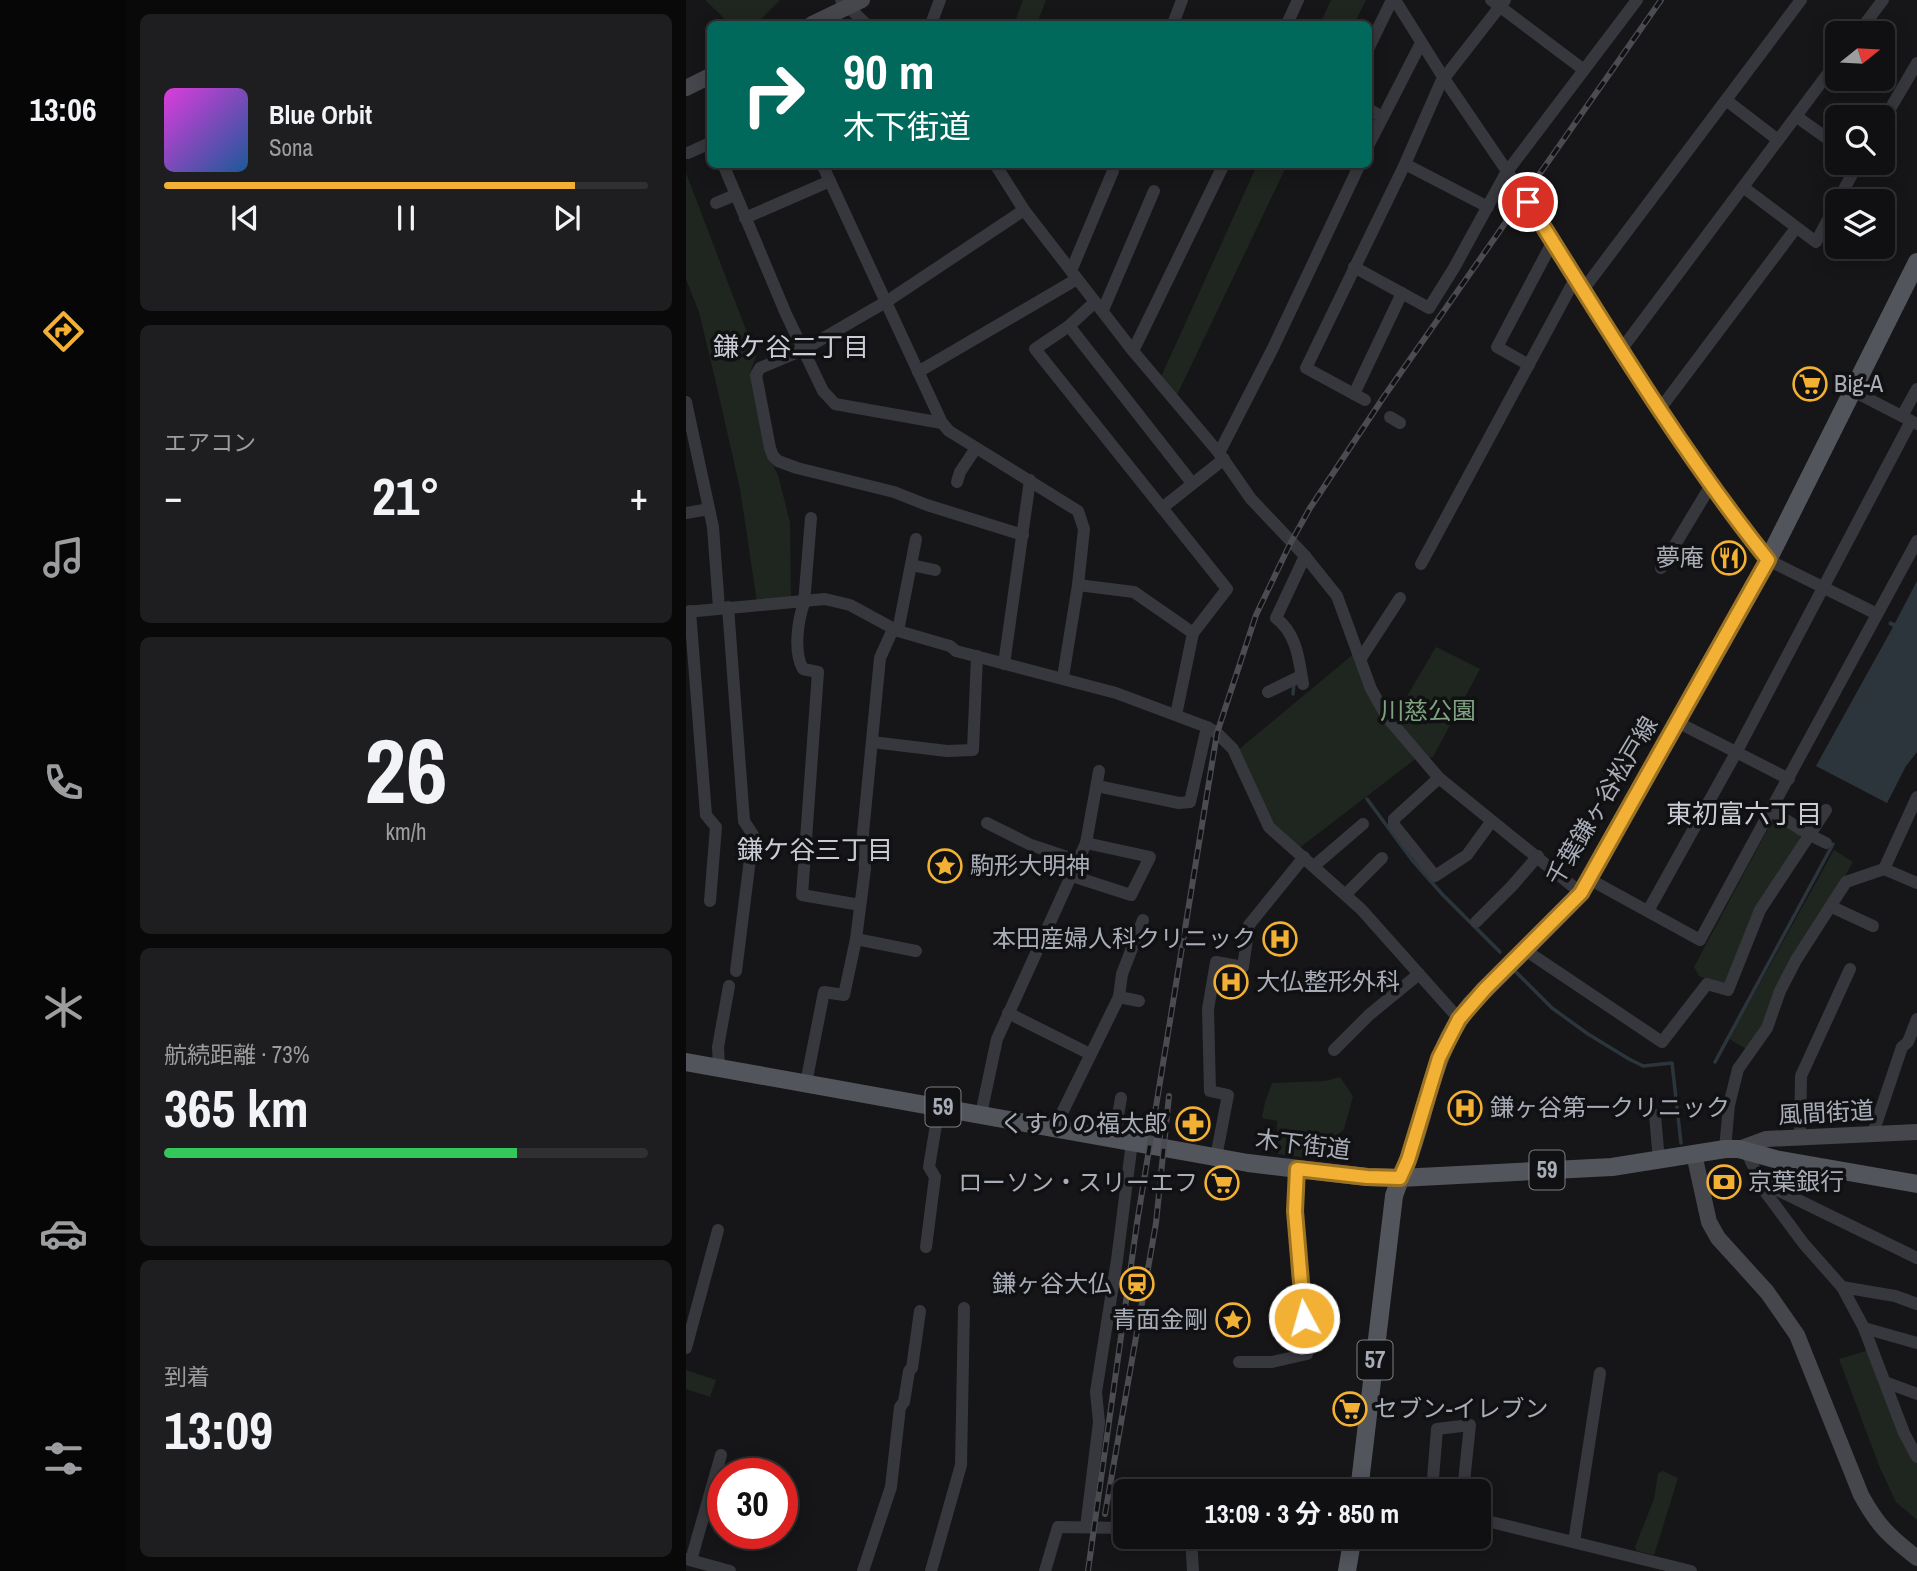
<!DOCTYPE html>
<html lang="ja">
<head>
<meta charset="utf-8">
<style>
  :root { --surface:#101012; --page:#1e1e20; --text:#f1f3f6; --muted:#9c9d9f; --line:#303032; --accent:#f2b134 }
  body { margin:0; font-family:"Archivo Narrow","Noto Sans JP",sans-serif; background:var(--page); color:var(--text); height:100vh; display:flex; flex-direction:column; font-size:26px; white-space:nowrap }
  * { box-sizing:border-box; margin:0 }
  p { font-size:23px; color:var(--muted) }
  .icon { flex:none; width:38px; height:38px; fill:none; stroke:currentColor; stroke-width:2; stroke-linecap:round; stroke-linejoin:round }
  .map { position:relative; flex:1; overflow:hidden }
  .details { display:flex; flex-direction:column; gap:14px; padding:14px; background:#09090a; width:560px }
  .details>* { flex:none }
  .guide { position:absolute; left:21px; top:21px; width:665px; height:147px; border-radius:10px; box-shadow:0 4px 18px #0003,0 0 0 2px var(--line); background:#00695c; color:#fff; overflow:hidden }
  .needle { width:46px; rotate:72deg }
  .fabs { position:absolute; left:1139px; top:21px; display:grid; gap:14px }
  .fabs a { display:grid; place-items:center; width:70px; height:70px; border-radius:10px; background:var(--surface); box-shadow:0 4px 18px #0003,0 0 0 2px var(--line); font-size:35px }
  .speed { position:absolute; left:21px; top:1458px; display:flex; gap:14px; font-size:35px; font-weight:700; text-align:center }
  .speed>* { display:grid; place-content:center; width:91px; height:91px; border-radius:50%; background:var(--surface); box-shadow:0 4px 18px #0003,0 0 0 2px var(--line); line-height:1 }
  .speed .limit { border:10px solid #d22; background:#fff; color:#111 }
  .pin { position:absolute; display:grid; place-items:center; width:60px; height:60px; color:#fff; margin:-30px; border:4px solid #fff; border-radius:50%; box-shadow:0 2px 7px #0007 }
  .me { position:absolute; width:77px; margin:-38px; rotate:354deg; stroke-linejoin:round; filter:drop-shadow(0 0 5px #0008) }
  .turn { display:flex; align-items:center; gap:24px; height:147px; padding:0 21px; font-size:32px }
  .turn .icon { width:91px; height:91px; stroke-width:2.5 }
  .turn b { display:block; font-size:49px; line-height:60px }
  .big { font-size:52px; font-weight:700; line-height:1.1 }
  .details .tile { flex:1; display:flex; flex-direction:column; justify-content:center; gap:10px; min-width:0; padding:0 24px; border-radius:10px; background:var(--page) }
  .details .dial { align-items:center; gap:0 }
  .dial b { font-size:91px; line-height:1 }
  .song { display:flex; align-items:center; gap:21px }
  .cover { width:84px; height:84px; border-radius:10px; background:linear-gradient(135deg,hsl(300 70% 55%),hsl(210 70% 35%)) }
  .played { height:7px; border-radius:4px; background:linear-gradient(90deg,var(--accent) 85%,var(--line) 85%) }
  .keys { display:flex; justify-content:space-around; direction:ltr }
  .heat { display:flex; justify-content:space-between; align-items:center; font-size:38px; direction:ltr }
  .charge { height:10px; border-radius:5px; background:linear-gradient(90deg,#34c759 73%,var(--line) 0) }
  .trip { position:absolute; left:427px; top:1479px; width:378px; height:70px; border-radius:10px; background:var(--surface); box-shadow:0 4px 18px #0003,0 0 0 2px var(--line); font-weight:700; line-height:70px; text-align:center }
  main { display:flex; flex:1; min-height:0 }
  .tabs { display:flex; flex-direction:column; width:126px; justify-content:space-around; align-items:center; background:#060607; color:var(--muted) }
  .tabs .icon { width:49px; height:49px }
  .tabs .on { color:var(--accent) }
  .tabs b { font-size:32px; color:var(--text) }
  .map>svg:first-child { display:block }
  .green { fill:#1e261f }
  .water { fill:#2c353c }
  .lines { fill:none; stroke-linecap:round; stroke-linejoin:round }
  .stream { stroke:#2c353c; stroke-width:3.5 }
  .street { stroke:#37383d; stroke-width:12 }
  .secondary { stroke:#45474d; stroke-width:16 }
  .primary { stroke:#53555c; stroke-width:18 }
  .rail-casing { stroke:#4a4c52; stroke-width:6 }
  .rail { stroke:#111113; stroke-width:3.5; stroke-dasharray:10; stroke-linecap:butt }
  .route-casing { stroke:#9d7322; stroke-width:18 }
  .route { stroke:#f2b134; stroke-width:12 }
  .labels { text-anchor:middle; stroke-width:7; stroke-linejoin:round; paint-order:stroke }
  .shield { fill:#111113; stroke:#7b7e86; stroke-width:2 }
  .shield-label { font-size:23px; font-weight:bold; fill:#a8adb8 }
  .poi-label { font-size:24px; fill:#a8adb8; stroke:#111113; text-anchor:start }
  .park-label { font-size:24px; fill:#7fa381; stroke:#111113 }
  .street-label { font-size:24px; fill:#a8adb8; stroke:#111113 }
  .neighbourhood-label { font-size:26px; fill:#c9ccd4; stroke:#111113 }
</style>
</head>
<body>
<main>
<nav class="tabs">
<b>13:06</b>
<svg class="icon on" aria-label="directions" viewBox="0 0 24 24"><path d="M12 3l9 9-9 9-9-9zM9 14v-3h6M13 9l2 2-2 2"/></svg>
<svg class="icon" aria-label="music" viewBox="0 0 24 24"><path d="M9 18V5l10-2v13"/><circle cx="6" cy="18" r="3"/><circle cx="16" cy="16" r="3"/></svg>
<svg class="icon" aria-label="phone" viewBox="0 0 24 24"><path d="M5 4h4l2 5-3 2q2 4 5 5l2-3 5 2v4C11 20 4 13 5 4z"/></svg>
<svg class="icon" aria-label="climate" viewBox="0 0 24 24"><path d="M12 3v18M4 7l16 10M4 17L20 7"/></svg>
<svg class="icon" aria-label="car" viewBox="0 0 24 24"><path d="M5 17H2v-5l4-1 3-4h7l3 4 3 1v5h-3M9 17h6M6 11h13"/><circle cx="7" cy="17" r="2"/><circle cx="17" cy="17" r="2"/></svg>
<svg class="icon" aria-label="filters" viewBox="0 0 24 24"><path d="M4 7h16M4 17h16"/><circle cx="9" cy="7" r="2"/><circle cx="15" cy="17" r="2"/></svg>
</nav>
<section class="details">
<div class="tile">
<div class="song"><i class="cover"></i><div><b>Blue Orbit</b><p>Sona</p></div></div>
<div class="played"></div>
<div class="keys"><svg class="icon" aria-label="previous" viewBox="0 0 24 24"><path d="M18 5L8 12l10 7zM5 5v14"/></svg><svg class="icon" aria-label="pause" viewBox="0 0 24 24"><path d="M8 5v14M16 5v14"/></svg><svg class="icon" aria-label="next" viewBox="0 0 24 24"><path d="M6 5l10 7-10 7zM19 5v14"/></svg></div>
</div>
<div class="tile"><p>エアコン</p>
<div class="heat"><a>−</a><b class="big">21°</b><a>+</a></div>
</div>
<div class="tile dial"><b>26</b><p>km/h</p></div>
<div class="tile"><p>航続距離 · 73%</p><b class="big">365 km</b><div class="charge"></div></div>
<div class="tile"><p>到着</p><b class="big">13:09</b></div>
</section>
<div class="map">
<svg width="1231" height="1571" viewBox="0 0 1231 1571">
  <rect width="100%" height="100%" fill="#161618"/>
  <g class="green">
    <path d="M19 0H94L70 24H44Z"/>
    <path d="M337 0H360L351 24H328Z"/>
    <path d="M645 0H680L668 24H634Z"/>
    <path d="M571 165H601L491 395 474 379Z"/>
    <path d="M0 173 70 356 64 373 79 449 92 475 104 522 105 599 71 602 54 489 31 387 13 312 0 279Z"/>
    <path d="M750 647 794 669 747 757 742 758 707 720Z"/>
    <path d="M670 652 679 681 732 757 612 849 587 826 552 750Z"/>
    <path d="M1086 821H1091L1113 833 1115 839 1038 986 1013 976 1008 967Z"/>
    <path d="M1148 850 1167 862 1062 1050 1043 1039Z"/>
    <path d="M654 1077 667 1096 658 1129 641 1146 631 1145 622 1158 592 1154 591 1121 576 1118 579 1102 586 1083 639 1081Z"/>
    <path d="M1183 1350 1231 1464V1520L1210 1502 1194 1468 1153 1359Z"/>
    <path d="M0 1370 30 1380 24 1397 0 1389Z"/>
    <path d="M977 1471 992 1478 968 1555 951 1551 949 1547 968 1499 972 1473Z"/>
  </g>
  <path class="water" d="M1231 581V752L1220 766 1201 803 1130 766 1207 627 1202 624 1204 621 1209 623Z"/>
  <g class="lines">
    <g class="stream">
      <path d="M607 694 608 682"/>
      <path d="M681 799 726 860 756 894 814 952"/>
      <path d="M829 971 866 1008 902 1034 943 1059 957 1066 986 1063 995 1143"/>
      <path d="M1029 1062 1147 844"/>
    </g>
    <g class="street">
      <path d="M155 0 180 24"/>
      <path d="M709 0 759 80 855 221 913 317 1025 485 1076 553 1082 560 1191 614"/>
      <path d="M805 0 898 70"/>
      <path d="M245 24 254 0"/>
      <path d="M487 24 496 0"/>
      <path d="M601 24 612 0"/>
      <path d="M1172 33 1197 0"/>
      <path d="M682 49 706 0"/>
      <path d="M1040 100 1092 140"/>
      <path d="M682 109 697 117"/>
      <path d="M1111 117 1152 146"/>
      <path d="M1197 121 1231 63"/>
      <path d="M682 146 735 43"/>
      <path d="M2 153 24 143"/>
      <path d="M37 164 100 314 137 391 149 404 256 423 263 431 392 511 398 529 392 585 377 677"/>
      <path d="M136 164 256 423"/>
      <path d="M309 164 338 210 447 351 533 453 565 499 619 556 651 596 685 689 701 717 753 778 895 893"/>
      <path d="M719 164 802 207"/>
      <path d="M1057 187 1130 242 1172 163"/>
      <path d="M30 203 49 195"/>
      <path d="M59 218 144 181"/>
      <path d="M668 267 743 308 768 268 820 173 951 0"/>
      <path d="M385 271 427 171"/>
      <path d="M897 290 1115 0"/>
      <path d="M409 302 383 326 349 349 541 589 507 633 490 715"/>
      <path d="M417 310 468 191"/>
      <path d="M383 326 506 483"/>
      <path d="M935 350 1152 60"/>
      <path d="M447 351 538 164"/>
      <path d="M843 365 811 347 867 241"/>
      <path d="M232 372 391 279"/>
      <path d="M1167 391 1231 424"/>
      <path d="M668 394 716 293"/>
      <path d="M679 400 620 368 719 164 755 82 819 0"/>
      <path d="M0 402 27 527 33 608"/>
      <path d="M974 409 1110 228"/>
      <path d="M1216 416 1231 389"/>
      <path d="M704 417 714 423"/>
      <path d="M533 453 586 350 674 164"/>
      <path d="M271 482 274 472 290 448"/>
      <path d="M476 508 538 459"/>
      <path d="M0 513 23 509"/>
      <path d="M125 518 118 603C112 620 107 652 117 669L132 672 116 895 174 905"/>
      <path d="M337 535 241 505 208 492 111 468 92 461 87 456 84 448 70 375 74 368 117 350 203 300 338 210"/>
      <path d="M735 564 889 279"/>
      <path d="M225 565 249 570"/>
      <path d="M975 568 1025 485"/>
      <path d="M392 585 448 592 507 633"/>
      <path d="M42 607 58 821 67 835 50 971"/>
      <path d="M4 611 20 815 30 827 24 901"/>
      <path d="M0 612 139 599 164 605 212 631 264 646 270 651 430 693 521 727 531 733 547 749 583 827 675 909 773 1019"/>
      <path d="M207 629 194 658 177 833 179 869 170 939 230 951"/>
      <path d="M212 631 230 539"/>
      <path d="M675 658 714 598"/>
      <path d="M318 664 344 480"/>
      <path d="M617 684C613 660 611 634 590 618L619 556"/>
      <path d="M582 692 615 676"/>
      <path d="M991 722 1103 779"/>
      <path d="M186 742 261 751 287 750 291 656"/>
      <path d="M753 778 708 819V825L749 876 781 855 805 822"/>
      <path d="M411 786 493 803 504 802 521 727"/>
      <path d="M1231 797 1198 869 1231 883"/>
      <path d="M1086 811 1122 834 1140 843"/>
      <path d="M301 823 345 845 393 861"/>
      <path d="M628 866 677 824"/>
      <path d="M386 876 445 895 464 857 400 843"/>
      <path d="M903 879 1014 940 1231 541"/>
      <path d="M660 894 696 858"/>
      <path d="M1146 907 1187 926"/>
      <path d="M962 911 1051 751 1225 421"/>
      <path d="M790 922 826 886 852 856"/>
      <path d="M839 950 976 1042 1021 984 1042 990 1074 910 1140 810"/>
      <path d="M433 997 453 1001"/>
      <path d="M322 1013 404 1054"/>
      <path d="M648 1050 683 1015 733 974"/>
      <path d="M33 1067 32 1047 43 986"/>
      <path d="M120 1083 138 992 158 995 170 939"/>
      <path d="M295 1114 311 1039 400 843 413 771"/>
      <path d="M969 1115 973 1161"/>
      <path d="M369 1127 433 997 436 974 457 920"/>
      <path d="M1187 1133 1216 1047 1222 1042 1231 1019"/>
      <path d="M1114 1137 1115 1076 1164 969"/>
      <path d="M428 1138 435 1098"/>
      <path d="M1039 1149 1043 1105 1052 1069 1081 1028 1094 991 1110 960 1160 882 1198 869"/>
      <path d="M1060 1151 1080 1193 1118 1244 1156 1287 1178 1328 1218 1433 1231 1457"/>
      <path d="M530 1157 542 1095 524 1091 522 1009 530 962 557 967 563 925 618 857"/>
      <path d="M1075 1182 1231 1258"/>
      <path d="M240 1247 249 1177 243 1167 253 1107"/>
      <path d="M1156 1287 1209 1296 1231 1304"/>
      <path d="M1178 1328 1231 1343"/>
      <path d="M0 1348 32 1230"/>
      <path d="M553 1362H586L621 1354 609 1211 611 1169"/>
      <path d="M1199 1382 1231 1394"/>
      <path d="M746 1491 751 1429 784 1425 777 1491"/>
      <path d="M793 1519 1005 1571"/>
      <path d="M400 1527 413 1422 410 1392 431 1260 446 1142"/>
      <path d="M505 1536 507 1571"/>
      <path d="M888 1542 914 1373"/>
      <path d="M0 1559 44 1571"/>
      <path d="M5 1560 35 1455"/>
      <path d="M177 1571 205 1487 214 1407 218 1402 223 1371 226 1368 234 1311"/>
      <path d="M245 1571 275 1465 278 1308"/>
      <path d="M359 1571 372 1527 439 1528"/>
    </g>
    <g class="secondary">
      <path d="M126 24 176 0"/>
      <path d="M0 88 24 76"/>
      <path d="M1053 1149 1080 1139 1231 1132"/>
      <path d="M1008 1154 1023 1222 1032 1238 1081 1292 1111 1335 1175 1495C1192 1526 1203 1536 1231 1558"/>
    </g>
    <g class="primary">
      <path d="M0 1062 562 1163 681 1177 714 1178 926 1167 1039 1149H1053L1089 1159 1231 1184"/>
      <path d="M673 1491 708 1196C712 1183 718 1172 722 1160 742 1106 747 1049 785 1004L895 893 1079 566 1231 262"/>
      <path d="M661 1571 667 1536"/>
    </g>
    <defs>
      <g id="rail">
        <path d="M419 1514 470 1223 483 1096"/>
        <path d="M402 1571 451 1223 531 733 570 615 605 542 624 508 697 398 975 0"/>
      </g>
    </defs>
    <use href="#rail" class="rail-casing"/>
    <use href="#rail" class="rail"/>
  </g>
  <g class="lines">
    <defs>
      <path id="route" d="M618 1318 609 1211 611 1169 681 1177 714 1178 722 1160 753 1058 773 1019 799 989 895 893 1082 560C992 447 918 323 842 202"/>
    </defs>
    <use href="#route" class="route-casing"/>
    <use href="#route" class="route"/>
  </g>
  <defs>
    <symbol id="supermarket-ring" viewBox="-11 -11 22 22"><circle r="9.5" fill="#111113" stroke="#f2b134" stroke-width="1.5"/><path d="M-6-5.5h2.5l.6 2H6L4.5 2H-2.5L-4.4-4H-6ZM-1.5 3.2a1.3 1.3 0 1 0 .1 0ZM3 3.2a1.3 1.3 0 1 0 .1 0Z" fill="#f2b134"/></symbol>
    <symbol id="restaurant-ring" viewBox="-11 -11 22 22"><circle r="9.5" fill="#111113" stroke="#f2b134" stroke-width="1.5"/><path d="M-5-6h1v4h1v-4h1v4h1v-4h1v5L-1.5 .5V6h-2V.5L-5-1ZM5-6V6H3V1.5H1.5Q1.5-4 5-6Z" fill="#f2b134"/></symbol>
    <symbol id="sight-ring" viewBox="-11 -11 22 22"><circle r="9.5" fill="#111113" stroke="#f2b134" stroke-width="1.5"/><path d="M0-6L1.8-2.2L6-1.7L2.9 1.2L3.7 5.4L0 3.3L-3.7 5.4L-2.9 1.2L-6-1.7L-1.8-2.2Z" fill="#f2b134"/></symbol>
    <symbol id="hospital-ring" viewBox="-11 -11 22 22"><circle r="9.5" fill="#111113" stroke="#f2b134" stroke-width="1.5"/><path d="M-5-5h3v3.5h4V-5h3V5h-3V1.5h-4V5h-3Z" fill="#f2b134"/></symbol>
    <symbol id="pharmacy-ring" viewBox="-11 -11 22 22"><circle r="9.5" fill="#111113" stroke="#f2b134" stroke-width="1.5"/><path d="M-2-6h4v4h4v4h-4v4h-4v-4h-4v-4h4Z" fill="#f2b134"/></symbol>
    <symbol id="bank-ring" viewBox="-11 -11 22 22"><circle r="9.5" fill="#111113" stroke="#f2b134" stroke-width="1.5"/><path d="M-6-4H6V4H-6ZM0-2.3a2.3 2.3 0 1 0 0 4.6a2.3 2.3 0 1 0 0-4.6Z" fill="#f2b134"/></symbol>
    <symbol id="station-ring" viewBox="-11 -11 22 22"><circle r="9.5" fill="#111113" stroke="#f2b134" stroke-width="1.5"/><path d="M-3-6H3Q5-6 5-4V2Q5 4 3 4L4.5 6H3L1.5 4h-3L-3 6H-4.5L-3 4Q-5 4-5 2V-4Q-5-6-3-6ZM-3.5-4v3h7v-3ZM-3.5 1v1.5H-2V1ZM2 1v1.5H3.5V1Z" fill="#f2b134"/></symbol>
  </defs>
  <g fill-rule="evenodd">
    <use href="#supermarket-ring" x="1105" y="365" width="38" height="38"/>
    <use href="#restaurant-ring" x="1024" y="539" width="38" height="38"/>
    <use href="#sight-ring" x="240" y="847" width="38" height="38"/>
    <use href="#hospital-ring" x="575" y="920" width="38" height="38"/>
    <use href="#hospital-ring" x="526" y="963" width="38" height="38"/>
    <use href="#hospital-ring" x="760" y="1089" width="38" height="38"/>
    <use href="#pharmacy-ring" x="488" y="1105" width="38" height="38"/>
    <use href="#bank-ring" x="1019" y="1163" width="38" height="38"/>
    <use href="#supermarket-ring" x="517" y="1164" width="38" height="38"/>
    <use href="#station-ring" x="432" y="1265" width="38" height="38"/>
    <use href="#sight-ring" x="528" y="1301" width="38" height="38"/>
    <use href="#supermarket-ring" x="645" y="1390" width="38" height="38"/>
  </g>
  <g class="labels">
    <g class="shield">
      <rect x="239.5" y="1087.5" width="35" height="39" rx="5"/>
      <rect x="843.5" y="1150.5" width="35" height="39" rx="5"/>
      <rect x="671.5" y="1340.5" width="35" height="39" rx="5"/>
    </g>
    <g class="shield-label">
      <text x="257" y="1115">59</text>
      <text x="861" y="1178">59</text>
      <text x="689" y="1368">57</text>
    </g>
    <g class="poi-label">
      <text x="1148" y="392">Big-A</text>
      <text x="1018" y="566" text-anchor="end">夢庵</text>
      <text x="284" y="874">駒形大明神</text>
      <text x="570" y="947" text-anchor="end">本田産婦人科クリニック</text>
      <text x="570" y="990">大仏整形外科</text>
      <text x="804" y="1116">鎌ヶ谷第一クリニック</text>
      <text x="482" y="1132" text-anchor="end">くすりの福太郎</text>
      <text x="1062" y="1190">京葉銀行</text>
      <text x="512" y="1191" text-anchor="end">ローソン・スリーエフ</text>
      <text x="426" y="1292" text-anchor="end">鎌ヶ谷大仏</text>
      <text x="522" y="1328" text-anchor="end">青面金剛</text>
      <text x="688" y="1417">セブン-イレブン</text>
    </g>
    <g class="park-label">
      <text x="742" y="719">川慈公園</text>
    </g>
    <g class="street-label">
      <text transform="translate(916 801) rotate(-59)" y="8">千葉鎌ヶ谷松戸線</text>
      <text transform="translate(1140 1113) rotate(-3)" y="8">風間街道</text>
      <text transform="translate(617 1145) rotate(7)" y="8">木下街道</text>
    </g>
    <g class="neighbourhood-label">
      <text x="105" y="356">鎌ケ谷二丁目</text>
      <text x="1058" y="823">東初富六丁目</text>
      <text x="129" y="859">鎌ケ谷三丁目</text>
    </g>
  </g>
</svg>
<div class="fabs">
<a><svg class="needle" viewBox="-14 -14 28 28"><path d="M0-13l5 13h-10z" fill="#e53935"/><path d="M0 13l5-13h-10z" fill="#9c9d9f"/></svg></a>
<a><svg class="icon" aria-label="search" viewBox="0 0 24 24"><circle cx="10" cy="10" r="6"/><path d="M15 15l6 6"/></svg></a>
<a><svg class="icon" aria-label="layers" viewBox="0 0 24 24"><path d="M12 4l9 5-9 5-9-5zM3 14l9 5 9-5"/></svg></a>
</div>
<div class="speed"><div class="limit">30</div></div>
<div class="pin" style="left:842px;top:202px;background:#d93025"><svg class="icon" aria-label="arrive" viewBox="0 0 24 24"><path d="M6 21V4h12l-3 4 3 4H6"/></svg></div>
<svg class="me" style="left:618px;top:1318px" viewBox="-20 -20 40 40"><circle r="17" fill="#f2b134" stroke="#fff" stroke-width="3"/><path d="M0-11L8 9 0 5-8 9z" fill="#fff"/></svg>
<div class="trip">13:09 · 3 分 · 850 m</div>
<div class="guide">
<div class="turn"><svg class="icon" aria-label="right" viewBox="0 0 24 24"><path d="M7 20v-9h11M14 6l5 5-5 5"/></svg><div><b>90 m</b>木下街道</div></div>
</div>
</div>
</main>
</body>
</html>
